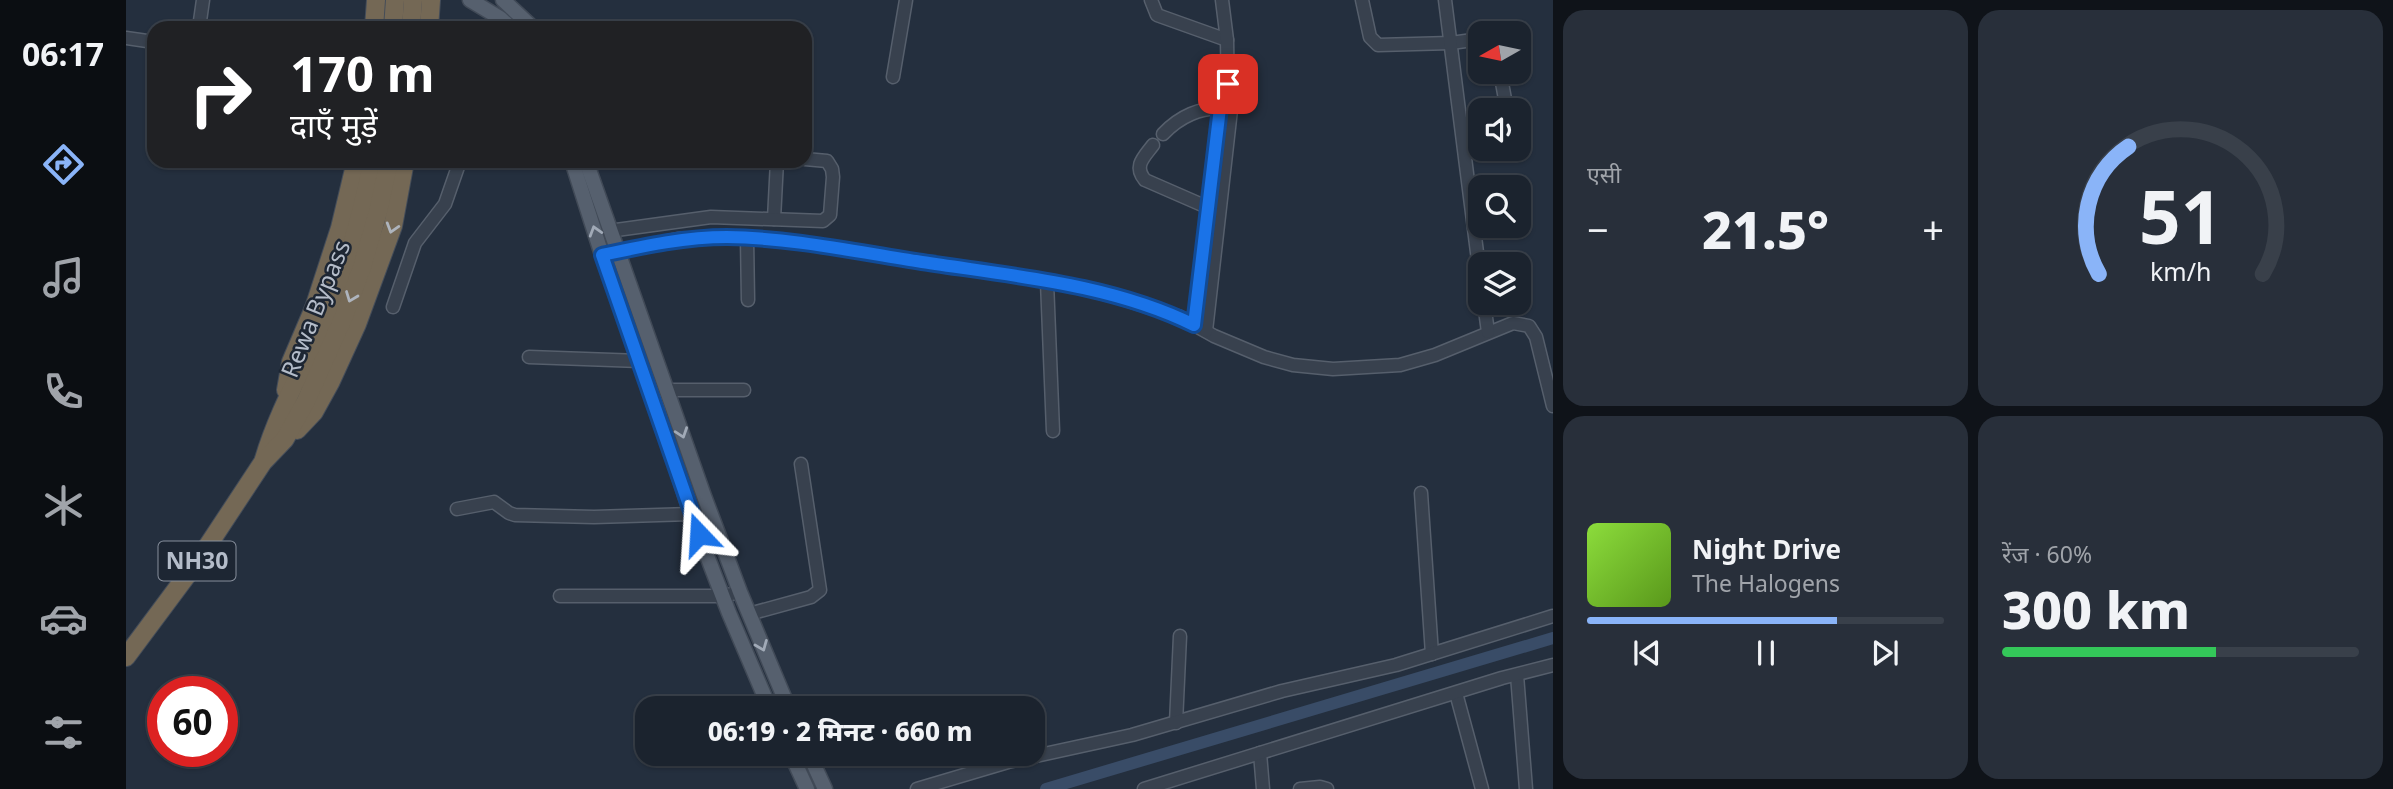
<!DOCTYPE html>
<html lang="hi">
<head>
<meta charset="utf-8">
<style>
  :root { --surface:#1b232e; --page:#282f3a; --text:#f1f3f6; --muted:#a0a4aa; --line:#39404a; --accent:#8ab4f8 }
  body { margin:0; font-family:"Noto Sans","Noto Sans Devanagari",sans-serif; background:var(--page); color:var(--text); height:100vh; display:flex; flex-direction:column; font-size:26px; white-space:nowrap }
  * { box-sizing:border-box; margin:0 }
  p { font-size:23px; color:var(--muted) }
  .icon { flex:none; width:38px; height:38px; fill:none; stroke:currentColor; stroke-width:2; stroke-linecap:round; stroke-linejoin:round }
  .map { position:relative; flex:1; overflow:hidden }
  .drawer { display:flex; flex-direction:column; gap:10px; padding:10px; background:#0f1319; width:840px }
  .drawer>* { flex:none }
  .hud { position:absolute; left:21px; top:21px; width:665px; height:147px; border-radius:21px; box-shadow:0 2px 5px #0004,0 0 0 2px var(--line); background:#202124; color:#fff; overflow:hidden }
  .needle { width:46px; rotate:261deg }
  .tools { position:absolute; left:1342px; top:21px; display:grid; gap:14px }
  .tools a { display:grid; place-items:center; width:63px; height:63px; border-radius:14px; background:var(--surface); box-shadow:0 2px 5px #0004,0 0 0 2px var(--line); font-size:35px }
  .speed { position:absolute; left:21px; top:676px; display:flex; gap:14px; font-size:35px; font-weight:700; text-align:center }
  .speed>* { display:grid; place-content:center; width:91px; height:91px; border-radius:50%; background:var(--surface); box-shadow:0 2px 5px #0004,0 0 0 2px var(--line); line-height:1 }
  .speed .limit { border:10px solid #d22; background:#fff; color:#111 }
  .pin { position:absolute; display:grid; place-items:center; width:60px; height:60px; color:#fff; margin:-30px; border-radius:14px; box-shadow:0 4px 10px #0006 }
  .me { position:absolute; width:77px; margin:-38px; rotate:340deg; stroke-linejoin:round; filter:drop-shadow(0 0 5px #0008) }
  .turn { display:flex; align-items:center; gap:24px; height:147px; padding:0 28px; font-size:32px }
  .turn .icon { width:91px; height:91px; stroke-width:2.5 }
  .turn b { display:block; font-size:49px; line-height:60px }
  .big { font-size:52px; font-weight:800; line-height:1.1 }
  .drawer .card { flex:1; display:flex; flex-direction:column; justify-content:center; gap:10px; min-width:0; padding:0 24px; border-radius:21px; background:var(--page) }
  .drawer .dial { align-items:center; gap:0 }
  .dial svg { height:182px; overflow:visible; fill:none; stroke:var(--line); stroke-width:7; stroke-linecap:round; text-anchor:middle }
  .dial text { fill:var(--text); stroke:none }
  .song { display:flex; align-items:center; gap:21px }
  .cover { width:84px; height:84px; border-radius:10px; background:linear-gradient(135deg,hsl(90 70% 55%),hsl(90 70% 35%)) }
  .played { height:7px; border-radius:4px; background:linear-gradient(90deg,var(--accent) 70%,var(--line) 70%) }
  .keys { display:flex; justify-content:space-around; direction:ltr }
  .heat { display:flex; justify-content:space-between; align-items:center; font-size:38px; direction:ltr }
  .charge { height:10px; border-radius:5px; background:linear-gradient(90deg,#34c759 60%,var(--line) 0) }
  .drawer .tiles { flex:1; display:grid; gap:10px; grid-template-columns:repeat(2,1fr) }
  .trip { position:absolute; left:509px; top:696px; width:410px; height:70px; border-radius:21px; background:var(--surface); box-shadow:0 2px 5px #0004,0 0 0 2px var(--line); font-weight:800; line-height:70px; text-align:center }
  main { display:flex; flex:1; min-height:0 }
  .menu { display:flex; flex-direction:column; width:126px; justify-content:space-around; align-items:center; background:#0b0e12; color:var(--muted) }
  .menu .icon { width:49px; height:49px }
  .menu .active { color:var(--accent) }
  .menu b { font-size:32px; color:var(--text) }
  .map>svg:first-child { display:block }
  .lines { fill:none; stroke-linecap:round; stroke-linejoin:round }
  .canal { stroke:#394c67; stroke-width:12 }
  .minor-casing { stroke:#565f6c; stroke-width:15 }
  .major-casing { stroke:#414a57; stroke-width:17 }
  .highway-casing { stroke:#434c59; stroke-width:20 }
  .minor { stroke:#38414e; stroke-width:12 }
  .major { stroke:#56606e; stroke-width:14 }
  .highway { stroke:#746855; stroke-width:18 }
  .oneway { stroke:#aeb4bd }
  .oneway2 { stroke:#a1aab7 }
  .route-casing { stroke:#114b97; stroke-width:18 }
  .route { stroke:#1a73e8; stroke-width:12 }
  .labels { text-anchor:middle; stroke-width:5; stroke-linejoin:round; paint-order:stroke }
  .shield { fill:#1d2633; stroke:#878f9c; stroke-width:2 }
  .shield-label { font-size:23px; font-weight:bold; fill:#b4bcc9 }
  .street-label { font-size:24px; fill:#b4bcc9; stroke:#1d2633 }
</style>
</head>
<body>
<main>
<nav class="menu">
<b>06:17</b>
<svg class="icon active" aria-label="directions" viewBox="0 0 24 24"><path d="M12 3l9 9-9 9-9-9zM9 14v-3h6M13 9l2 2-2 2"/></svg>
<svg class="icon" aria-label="music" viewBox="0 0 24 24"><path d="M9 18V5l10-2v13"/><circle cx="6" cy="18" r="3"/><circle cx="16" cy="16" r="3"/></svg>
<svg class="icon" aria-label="phone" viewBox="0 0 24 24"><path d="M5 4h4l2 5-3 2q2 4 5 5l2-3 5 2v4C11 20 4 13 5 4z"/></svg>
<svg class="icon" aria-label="climate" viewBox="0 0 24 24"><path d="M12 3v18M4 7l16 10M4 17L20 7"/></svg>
<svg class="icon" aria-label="car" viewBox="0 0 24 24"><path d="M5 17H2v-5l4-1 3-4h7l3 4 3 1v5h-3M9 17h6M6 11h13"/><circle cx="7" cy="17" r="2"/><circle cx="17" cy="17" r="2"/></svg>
<svg class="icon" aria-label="filters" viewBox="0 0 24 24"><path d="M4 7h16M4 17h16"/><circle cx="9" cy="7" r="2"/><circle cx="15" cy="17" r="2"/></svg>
</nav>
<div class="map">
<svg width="1427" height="789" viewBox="0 0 1427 789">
  <rect width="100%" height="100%" fill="#242f3e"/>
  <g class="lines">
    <path class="canal" d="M920 789 1427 638"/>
    <defs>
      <g id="minor">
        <path d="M1025 0 1031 15 1101 40"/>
        <path d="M1236 0 1244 37 1252 45 1325 43 1354 39"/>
        <path d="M1319 0 1354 276"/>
        <path d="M73 28 77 0"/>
        <path d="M0 38 28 42"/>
        <path d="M1374 72 1381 110"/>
        <path d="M767 77 780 0"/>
        <path d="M1037 134C1053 117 1075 106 1099 109"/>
        <path d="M1027 145C1018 157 1007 166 1019 180L1090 211"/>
        <path d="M461 164 484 161"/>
        <path d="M648 219 651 161"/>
        <path d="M483 231 585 217 697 221 704 215 707 177 706 169 701 161 679 159"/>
        <path d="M621 238 622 300"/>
        <path d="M476 255 552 239 601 237 662 241 939 284 994 298 1054 317 1088 336 1138 357 1167 365 1207 369 1274 365 1309 355 1387 323 1403 326 1410 337 1427 406"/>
        <path d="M921 282 927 431"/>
        <path d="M1358 303 1362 332"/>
        <path d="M267 307 289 243 319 204 334 161"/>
        <path d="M1068 325 1094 108 1102 99"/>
        <path d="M1080 331 1105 110 1102 99 1101 40 1096 0"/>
        <path d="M403 357 514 361"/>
        <path d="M541 390H618"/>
        <path d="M1295 493 1306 654"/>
        <path d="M331 509 368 502 383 513 389 515 468 517 565 514"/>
        <path d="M434 596H597L614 592"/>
        <path d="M623 614 685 597 694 590 675 464"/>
        <path d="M1391 675 1400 789"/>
        <path d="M1330 693 1356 789"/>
        <path d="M1050 723 1054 636"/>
        <path d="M1134 753 1137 789"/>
        <path d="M791 789 882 762 1006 735 1156 691 1270 665 1427 616"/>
        <path d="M1018 789 1376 678 1427 665"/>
        <path d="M1174 789 1194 787 1201 789"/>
      </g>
      <g id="major">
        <path d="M344 0 374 18 385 28"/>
        <path d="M377 0 407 28"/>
        <path d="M446 161 476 255 532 410 565 514 603 613 644 709"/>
        <path d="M460 161 578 496 614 592 663 709"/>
        <path d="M665 754 681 789"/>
        <path d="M683 754 699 789"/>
      </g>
      <g id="highway">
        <path d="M248 28 250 0"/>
        <path d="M267 28 269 0"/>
        <path d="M285 28 287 0"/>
        <path d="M303 28 305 0"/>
        <path d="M160 390 165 362 188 308 214 228 230 161"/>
        <path d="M171 430 188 412 204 383 231 324 267 226 279 161"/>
        <path d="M138 459C153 408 182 360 203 311 223 264 236 211 247 161"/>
        <path d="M0 657 73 559 137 462 159 439 180 401 219 314 236 267 252 212 263 161"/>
      </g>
    </defs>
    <use href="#minor" class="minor-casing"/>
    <use href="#major" class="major-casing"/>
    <use href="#highway" class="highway-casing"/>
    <use href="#minor" class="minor"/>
    <use href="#major" class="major"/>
    <use href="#highway" class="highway"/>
  </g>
  <defs><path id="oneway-chevron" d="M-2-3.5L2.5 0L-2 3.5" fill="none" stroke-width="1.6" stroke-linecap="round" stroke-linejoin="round" transform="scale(1.75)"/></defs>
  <g class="oneway">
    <use href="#oneway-chevron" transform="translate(266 228) rotate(107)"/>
    <use href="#oneway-chevron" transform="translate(225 297) rotate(111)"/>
  </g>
  <g class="oneway2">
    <use href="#oneway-chevron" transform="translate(469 231) rotate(-107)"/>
    <use href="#oneway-chevron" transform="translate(556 433) rotate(71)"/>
    <use href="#oneway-chevron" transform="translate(636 646) rotate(68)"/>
  </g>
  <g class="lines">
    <defs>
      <path id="route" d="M573 534 476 255C518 246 559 237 601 237 667 238 731 252 796 262 887 276 985 284 1068 325L1094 108 1102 99V84"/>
    </defs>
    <use href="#route" class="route-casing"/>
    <use href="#route" class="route"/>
  </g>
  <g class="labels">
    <rect class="shield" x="32.5" y="541.5" width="77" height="39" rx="5"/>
    <g class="shield-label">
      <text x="71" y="569">NH30</text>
    </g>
    <g class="street-label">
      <text transform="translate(190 309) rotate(-68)" y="8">Rewa Bypass</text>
    </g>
  </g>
</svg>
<div class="tools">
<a><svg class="needle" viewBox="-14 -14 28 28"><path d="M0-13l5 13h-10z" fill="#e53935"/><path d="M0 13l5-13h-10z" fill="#a0a4aa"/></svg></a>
<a><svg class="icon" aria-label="sound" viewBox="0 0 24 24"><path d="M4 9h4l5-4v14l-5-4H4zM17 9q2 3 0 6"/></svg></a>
<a><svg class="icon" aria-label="search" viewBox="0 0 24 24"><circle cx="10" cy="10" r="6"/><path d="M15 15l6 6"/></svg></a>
<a><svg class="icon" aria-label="layers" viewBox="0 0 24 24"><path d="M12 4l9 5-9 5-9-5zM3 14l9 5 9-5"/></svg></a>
</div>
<div class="speed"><div class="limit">60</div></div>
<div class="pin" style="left:1102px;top:84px;background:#d93025"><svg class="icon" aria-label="arrive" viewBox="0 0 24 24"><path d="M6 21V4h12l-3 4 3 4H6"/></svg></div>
<svg class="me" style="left:573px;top:534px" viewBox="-20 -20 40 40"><path d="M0-17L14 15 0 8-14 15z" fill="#1a73e8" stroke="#fff" stroke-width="4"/></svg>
<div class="trip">06:19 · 2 मिनट · 660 m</div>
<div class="hud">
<div class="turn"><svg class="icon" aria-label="right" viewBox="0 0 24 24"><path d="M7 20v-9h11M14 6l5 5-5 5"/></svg><div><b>170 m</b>दाएँ मुड़ें</div></div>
</div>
</div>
<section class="drawer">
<div class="tiles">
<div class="card"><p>एसी</p>
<div class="heat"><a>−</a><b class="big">21.5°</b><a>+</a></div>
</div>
<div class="card dial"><svg viewBox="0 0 100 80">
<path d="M14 69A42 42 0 1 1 86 69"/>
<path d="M14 69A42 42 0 0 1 27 13" stroke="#8ab4f8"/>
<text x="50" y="56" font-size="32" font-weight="700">51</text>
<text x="50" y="72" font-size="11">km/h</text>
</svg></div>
<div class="card">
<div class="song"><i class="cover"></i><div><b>Night Drive</b><p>The Halogens</p></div></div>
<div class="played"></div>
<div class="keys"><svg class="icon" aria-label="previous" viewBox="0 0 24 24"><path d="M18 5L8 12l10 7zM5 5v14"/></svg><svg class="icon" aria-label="pause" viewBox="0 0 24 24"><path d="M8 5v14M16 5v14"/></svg><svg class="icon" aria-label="next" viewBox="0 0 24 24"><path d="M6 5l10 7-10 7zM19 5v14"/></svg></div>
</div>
<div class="card"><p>रेंज · 60%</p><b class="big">300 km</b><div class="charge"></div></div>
</div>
</section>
</main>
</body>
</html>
